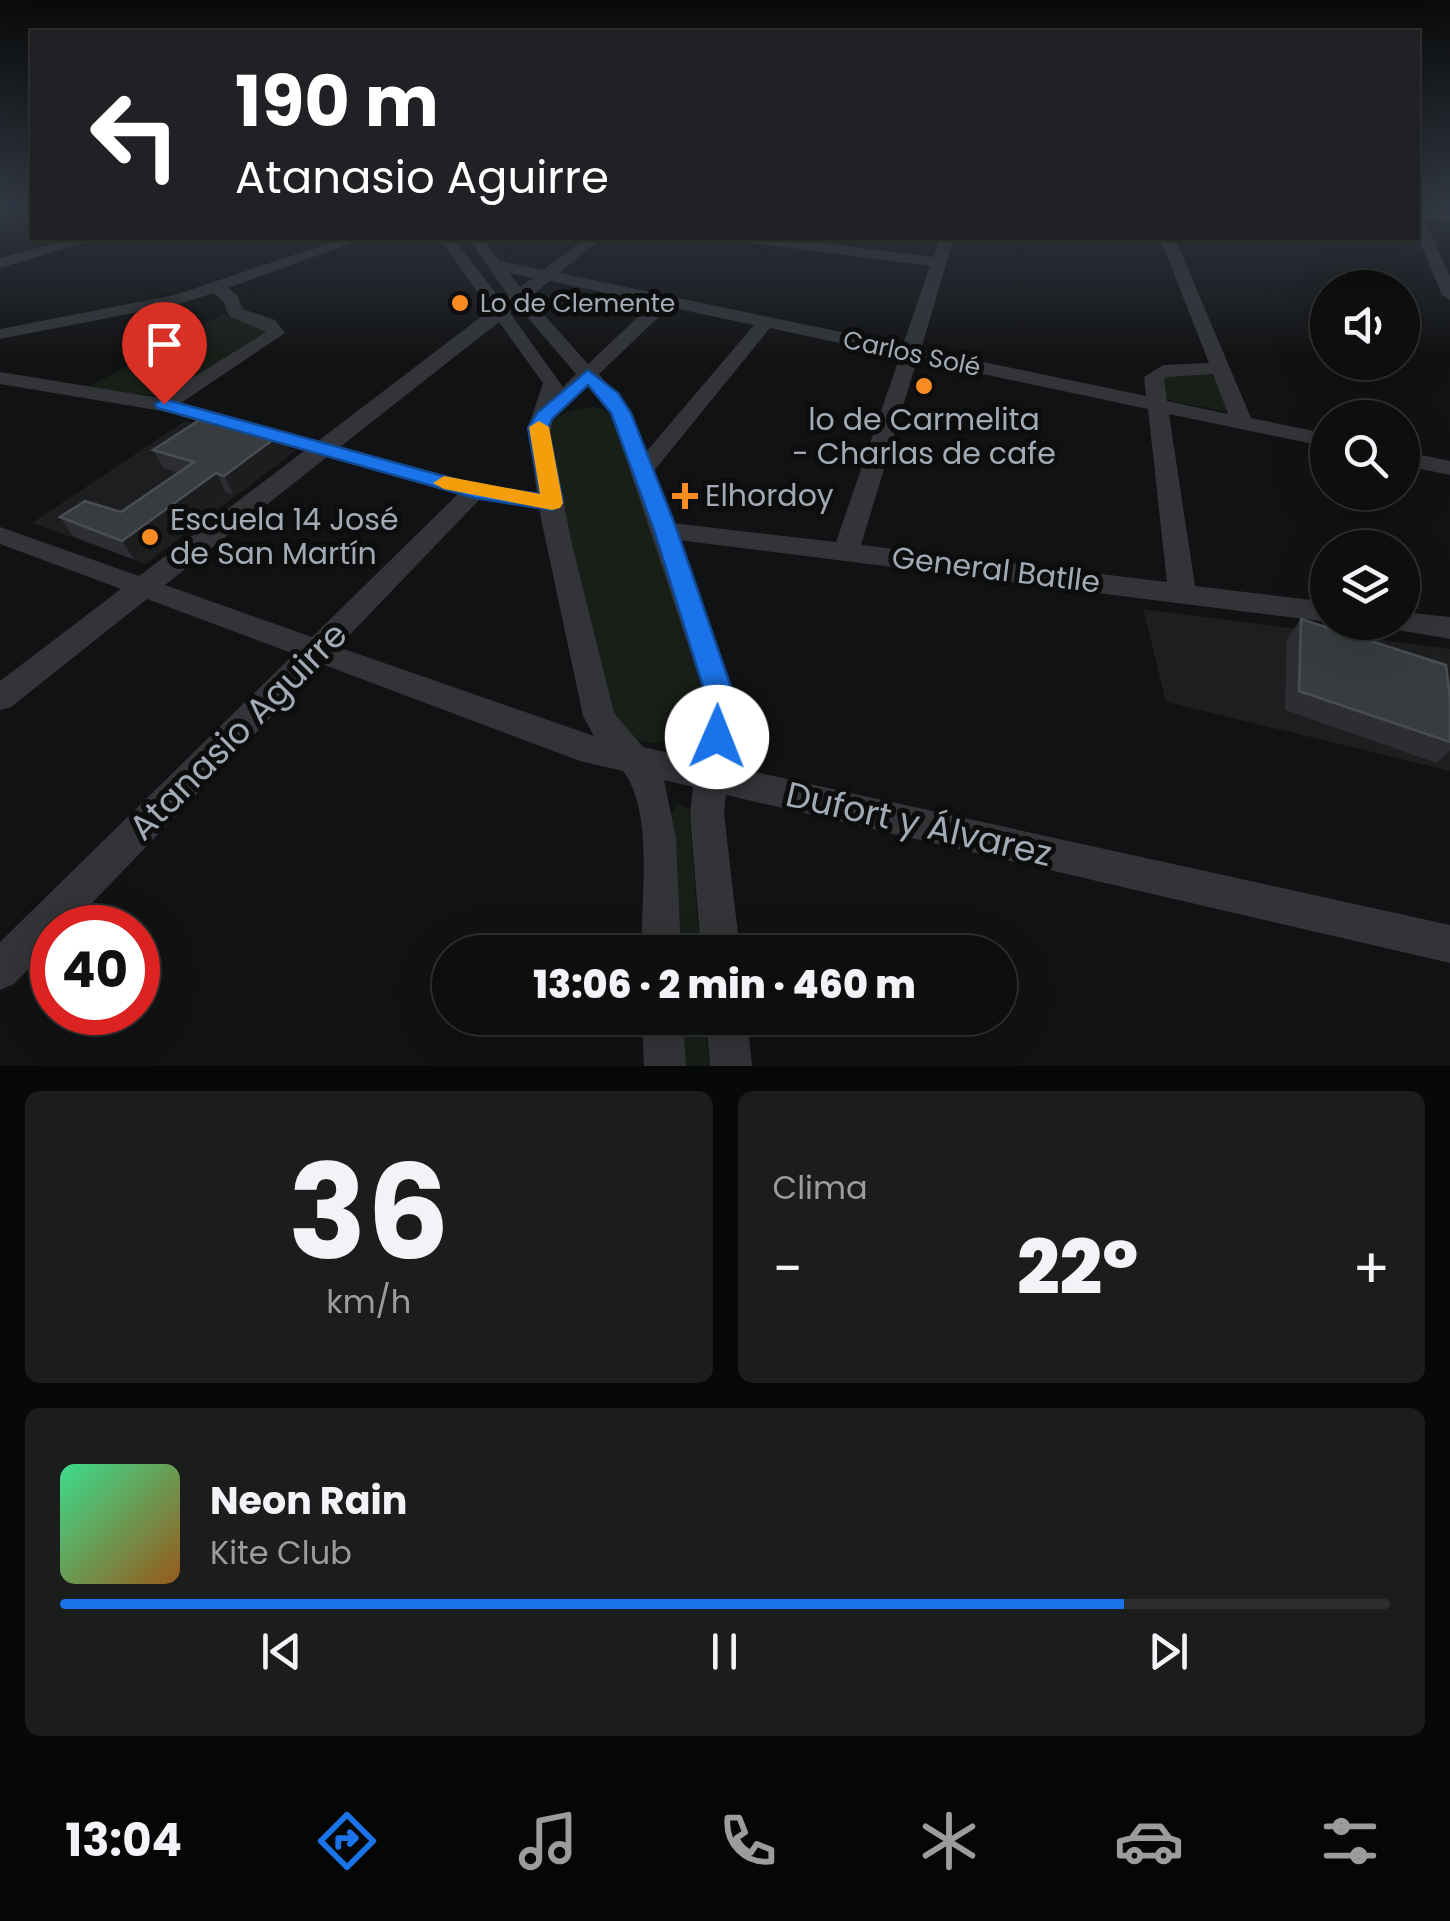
<!DOCTYPE html>
<html lang="es">
<head>
<meta charset="utf-8">
<style>
  :root { --surface:#0d0e0e; --page:#1b1c1c; --text:#f1f3f6; --muted:#9a9c9e; --line:#2d2e2e; --accent:#1a73e8 }
  body { margin:0; font-family:Poppins,sans-serif; background:var(--page); color:var(--text); height:100vh; display:flex; flex-direction:column; font-size:38px; white-space:nowrap }
  * { box-sizing:border-box; margin:0 }
  p { font-size:32px; color:var(--muted) }
  .icon { flex:none; width:55px; height:55px; fill:none; stroke:currentColor; stroke-width:2; stroke-linecap:round; stroke-linejoin:round }
  .map { position:relative; height:1066px; overflow:hidden }
  .side { display:flex; flex-direction:column; gap:25px; padding:25px; background:#070808; flex:1 }
  .side>* { flex:none }
  .top-card { position:absolute; left:30px; top:30px; width:1390px; height:210px; border-radius:0px; box-shadow:0 10px 40px #0002,0 0 0 2px var(--line); background:#202124; color:#fff; overflow:hidden }
  .controls { position:absolute; left:1310px; top:270px; display:grid; gap:20px }
  .controls a { display:grid; place-items:center; width:110px; height:110px; border-radius:50%; background:var(--surface); box-shadow:0 10px 40px #0002,0 0 0 2px var(--line); font-size:50px }
  .speed { position:absolute; left:30px; top:905px; display:flex; gap:20px; font-size:50px; font-weight:700; text-align:center }
  .speed>* { display:grid; place-content:center; width:130px; height:130px; border-radius:50%; background:var(--surface); box-shadow:0 10px 40px #0002,0 0 0 2px var(--line); line-height:1 }
  .speed .limit { border:15px solid #d22; background:#fff; color:#111 }
  .pin { position:absolute; display:grid; place-items:center; width:85px; height:85px; color:#fff; margin:-102px -42px; border-radius:50% 50% 50% 0; rotate:-45deg; box-shadow:0 0 10px #0007 }
  .pin .icon { rotate:45deg }
  .me { position:absolute; width:110px; margin:-55px; rotate:1deg; stroke-linejoin:round; filter:drop-shadow(0 0 8px #0008) }
  .turn { display:flex; align-items:center; gap:35px; height:210px; padding:0 40px; font-size:45px }
  .turn .icon { width:130px; height:130px; stroke-width:2.5 }
  .turn b { display:block; font-size:70px; line-height:85px }
  .big { font-size:75px; font-weight:800; line-height:1.1 }
  .side .card { flex:1; display:flex; flex-direction:column; justify-content:center; gap:15px; min-width:0; padding:0 35px; border-radius:15px; background:var(--page) }
  .side .dial { align-items:center; gap:0 }
  .dial b { font-size:130px; line-height:1 }
  .song { display:flex; align-items:center; gap:30px }
  .cover { width:120px; height:120px; border-radius:15px; background:linear-gradient(135deg,hsl(150 70% 55%),hsl(30 70% 35%)) }
  .played { height:10px; border-radius:5px; background:linear-gradient(90deg,var(--accent) 80%,var(--line) 80%) }
  .keys { display:flex; justify-content:space-around; direction:ltr }
  .heat { display:flex; justify-content:space-between; align-items:center; font-size:55px; direction:ltr }
  .side .tiles { flex:1; display:grid; gap:25px; grid-template-columns:1fr 1fr }
  .card:last-child { grid-column:span 2 }
  .trip { position:absolute; left:432px; top:935px; width:585px; height:100px; border-radius:50px; background:var(--surface); box-shadow:0 10px 40px #0002,0 0 0 2px var(--line); font-weight:800; line-height:100px; text-align:center }
  .tab-bar { display:flex; height:160px; justify-content:space-around; align-items:center; background:#050606; color:var(--muted) }
  .tab-bar .icon { width:70px; height:70px }
  .tab-bar .active { color:var(--accent) }
  .tab-bar b { font-size:45px; color:var(--text) }
  .map>svg:first-child { display:block }
  .built { fill:#1d1e20 }
  .green { fill:#181e18 }
  .lines { fill:none; stroke-linecap:round; stroke-linejoin:round }
  .minor { fill:#323438; fill-rule:evenodd }
  .wall { fill:#2d2e31 }
  .shaded-wall { fill:#1c1d1f }
  .building { fill:#393c3f; stroke:#4a4d52; stroke-width:2.5 }
  .route { fill:#1a73e8; stroke:#114b97; stroke-width:2.5 }
  .slow { fill:#f59e0b }
  .poi-dot { fill:#f98b23; stroke:#0d0d0e; stroke-width:4 }
  .labels { text-anchor:middle; stroke-width:10; stroke-linejoin:round; paint-order:stroke }
  .far-poi-label { font-size:25px; fill:#a2abb5; stroke:#0d0d0e; text-anchor:start }
  .far-street-label { font-size:25px; fill:#a2abb5; stroke:#0d0d0e }
  .poi-label { font-size:30px; fill:#a2abb5; stroke:#0d0d0e; text-anchor:start }
  .street-label { font-size:30px; fill:#a2abb5; stroke:#0d0d0e }
  .near-street-label { font-size:35px; fill:#a2abb5; stroke:#0d0d0e }
</style>
</head>
<body>
<div class="map">
<svg width="1450" height="1066" viewBox="0 0 1450 1066">
  <rect width="100%" height="100%" fill="#111213"/>
  <g class="built">
    <path d="M185 421 296 450 146 564 32 523Z"/>
    <path d="M1143 609 1450 649V771L1166 702Z"/>
  </g>
  <g class="green">
    <path d="M223 314 262 326 268 333 164 397 87 388Z"/>
    <path d="M1207 373 1215 378 1226 409 1224 411 1174 402 1164 396 1163 377Z"/>
    <path d="M592 407 604 409 615 418 703 691C706 732 657 758 628 733 620 727 614 715 608 706L546 430C556 413 573 409 592 407Z"/>
    <path d="M677 804 689 809 700 952H677L670 816Z"/>
    <path d="M681 1018H705L709 1066H683Z"/>
  </g>
  <g class="lines">
    <g class="minor">
      <path d="M1418 211 1450 214V222L1424 220 1450 276V300L1442 295 1418 237Z"/>
      <path d="M77 238H100L0 268V258Z"/>
      <path d="M344 238H365L228 288 237 295 243 309 275 320 285 333 181 403 318 441 490 310 439 238H453L502 301 509 296 468 238H482L500 261 543 270 586 238H602L559 273 903 345 930 266 751 243 743 238H783L933 257 940 238H954L921 349 1146 396 1144 377 1163 365 1209 363 1160 238H1175L1251 418 1328 434V447L1169 414 1195 586 1328 602V622L678 540 734 693 728 766 1450 925V963L726 795 724 813 740 952H701L690 813 693 787 664 780 676 838 681 952H642C640 901 655 813 623 771L580 761 322 664 68 928H52V944L14 984 0 990V942L294 654 147 599 11 707 0 710V681L121 589 0 544V527L139 576 304 451 162 411 0 384V372L160 398 266 332 229 316 223 301 214 293 179 304 0 339V329L175 295ZM509 273 533 278 520 287ZM550 281 653 303 588 364 529 298ZM518 306 576 374 563 387 510 313ZM669 307 754 325 646 452 631 413 599 374ZM499 322 543 383 528 428 537 493 476 484 340 447ZM770 328 900 356 836 542 672 523 653 472ZM917 360 1148 409 1167 582 861 545ZM1213 374 1228 414 1167 401 1164 379 1168 377ZM588 385 611 413 704 693 696 759 643 747 614 713 571 540 550 434 553 418ZM327 457 458 494 312 637 165 585ZM480 499 539 509 583 716 594 736 338 647Z"/>
      <path d="M1402 451 1450 461V475L1402 465Z"/>
      <path d="M1402 612 1450 617V639L1392 629 1388 622H1402Z"/>
      <path d="M642 1018H683L686 1066H644Z"/>
      <path d="M706 1018H747L752 1066H710Z"/>
    </g>
  </g>
  <g class="wall">
    <path d="M153 450 290 451 233 494 226 492 135 560 73 536 60 517 121 512 178 473 164 468Z"/>
    <path d="M1301 619 1450 697V751L1437 763 1285 710 1287 639Z"/>
  </g>
  <g class="shaded-wall">
    <path d="M282 433 290 451 233 494 224 476Z"/>
    <path d="M216 473 226 492 135 560 122 541Z"/>
  </g>
  <g class="building">
    <path d="M210 413 282 433 224 476 216 473 122 541 60 517 85 501 121 512 194 462 153 450Z"/>
    <path d="M1301 619 1446 665 1450 697V742L1299 691Z"/>
  </g>
  <linearGradient id="sky" x2="0" y2="1"><stop stop-color="#090a0a"/><stop offset="0.58" stop-color="#323944"/><stop offset="1" stop-color="#323944" stop-opacity="0"/></linearGradient>
  <rect width="1450" height="358" fill="url(#sky)"/>
  <path class="route" d="M588 370 618 393 631 413 677 530 733 693 731 737 727 746 717 750 706 746 702 737 705 693 654 530 611 413 588 385 552 419 548 428 563 503 552 510 475 498 157 408 155 404 164 399 476 485 540 494 528 428 537 413Z"/>
  <path class="slow" d="M539 421 549 427 563 503 560 508 552 510 444 489 433 483 444 476 540 494 529 427Z"/>
  <g class="poi-dot">
    <circle cx="460" cy="303" r="10"/>
    <circle cx="924" cy="386" r="10"/>
    <path d="M680 481h10v10h10v10h-10v10h-10v-10h-10v-10h10z"/>
    <circle cx="150" cy="537" r="10"/>
  </g>
  <g class="labels">
    <g class="far-poi-label">
      <text x="480" y="312">Lo de Clemente</text>
    </g>
    <g class="far-street-label">
      <text transform="translate(912 353) rotate(12)" y="9">Carlos Solé</text>
    </g>
    <g class="poi-label">
      <text x="924" y="430" text-anchor="middle">lo de Carmelita<tspan x="924" dy="34">- Charlas de cafe</tspan></text>
      <text x="705" y="506">Elhordoy</text>
      <text x="170" y="530">Escuela 14 José<tspan x="170" dy="34">de San Martín</tspan></text>
    </g>
    <g class="street-label">
      <text transform="translate(996 570) rotate(7)" y="10">General Batlle</text>
    </g>
    <g class="near-street-label">
      <text transform="translate(238 731) rotate(-45)" y="12">Atanasio Aguirre</text>
      <text transform="translate(919 824) rotate(13)" y="12">Dufort y Álvarez</text>
    </g>
  </g>
</svg>
<div class="controls">
<a><svg class="icon" aria-label="sound" viewBox="0 0 24 24"><path d="M4 9h4l5-4v14l-5-4H4zM17 9q2 3 0 6"/></svg></a>
<a><svg class="icon" aria-label="search" viewBox="0 0 24 24"><circle cx="10" cy="10" r="6"/><path d="M15 15l6 6"/></svg></a>
<a><svg class="icon" aria-label="layers" viewBox="0 0 24 24"><path d="M12 4l9 5-9 5-9-5zM3 14l9 5 9-5"/></svg></a>
</div>
<div class="speed"><div class="limit">40</div></div>
<div class="pin" style="left:164px;top:404px;background:#d93025"><svg class="icon" aria-label="arrive" viewBox="0 0 24 24"><path d="M6 21V4h12l-3 4 3 4H6"/></svg></div>
<svg class="me" style="left:717px;top:737px" viewBox="-20 -20 40 40"><circle r="19" fill="#fff"/><path d="M0-13L10 11 0 6-10 11z" fill="#1a73e8"/></svg>
<div class="trip">13:06 · 2 min · 460 m</div>
<div class="top-card">
<div class="turn"><svg class="icon" aria-label="left" viewBox="0 0 24 24"><path d="M17 20v-9H6M10 6l-5 5 5 5"/></svg><div><b>190 m</b>Atanasio Aguirre</div></div>
</div>
</div>
<section class="side">
<div class="tiles">
<div class="card dial"><b>36</b><p>km/h</p></div>
<div class="card"><p>Clima</p>
<div class="heat"><a>−</a><b class="big">22°</b><a>+</a></div>
</div>
<div class="card">
<div class="song"><i class="cover"></i><div><b>Neon Rain</b><p>Kite Club</p></div></div>
<div class="played"></div>
<div class="keys"><svg class="icon" aria-label="previous" viewBox="0 0 24 24"><path d="M18 5L8 12l10 7zM5 5v14"/></svg><svg class="icon" aria-label="pause" viewBox="0 0 24 24"><path d="M8 5v14M16 5v14"/></svg><svg class="icon" aria-label="next" viewBox="0 0 24 24"><path d="M6 5l10 7-10 7zM19 5v14"/></svg></div>
</div>
</div>
</section>
<nav class="tab-bar">
<b>13:04</b>
<svg class="icon active" aria-label="directions" viewBox="0 0 24 24"><path d="M12 3l9 9-9 9-9-9zM9 14v-3h6M13 9l2 2-2 2"/></svg>
<svg class="icon" aria-label="music" viewBox="0 0 24 24"><path d="M9 18V5l10-2v13"/><circle cx="6" cy="18" r="3"/><circle cx="16" cy="16" r="3"/></svg>
<svg class="icon" aria-label="phone" viewBox="0 0 24 24"><path d="M5 4h4l2 5-3 2q2 4 5 5l2-3 5 2v4C11 20 4 13 5 4z"/></svg>
<svg class="icon" aria-label="climate" viewBox="0 0 24 24"><path d="M12 3v18M4 7l16 10M4 17L20 7"/></svg>
<svg class="icon" aria-label="car" viewBox="0 0 24 24"><path d="M5 17H2v-5l4-1 3-4h7l3 4 3 1v5h-3M9 17h6M6 11h13"/><circle cx="7" cy="17" r="2"/><circle cx="17" cy="17" r="2"/></svg>
<svg class="icon" aria-label="filters" viewBox="0 0 24 24"><path d="M4 7h16M4 17h16"/><circle cx="9" cy="7" r="2"/><circle cx="15" cy="17" r="2"/></svg>
</nav>
</body>
</html>
